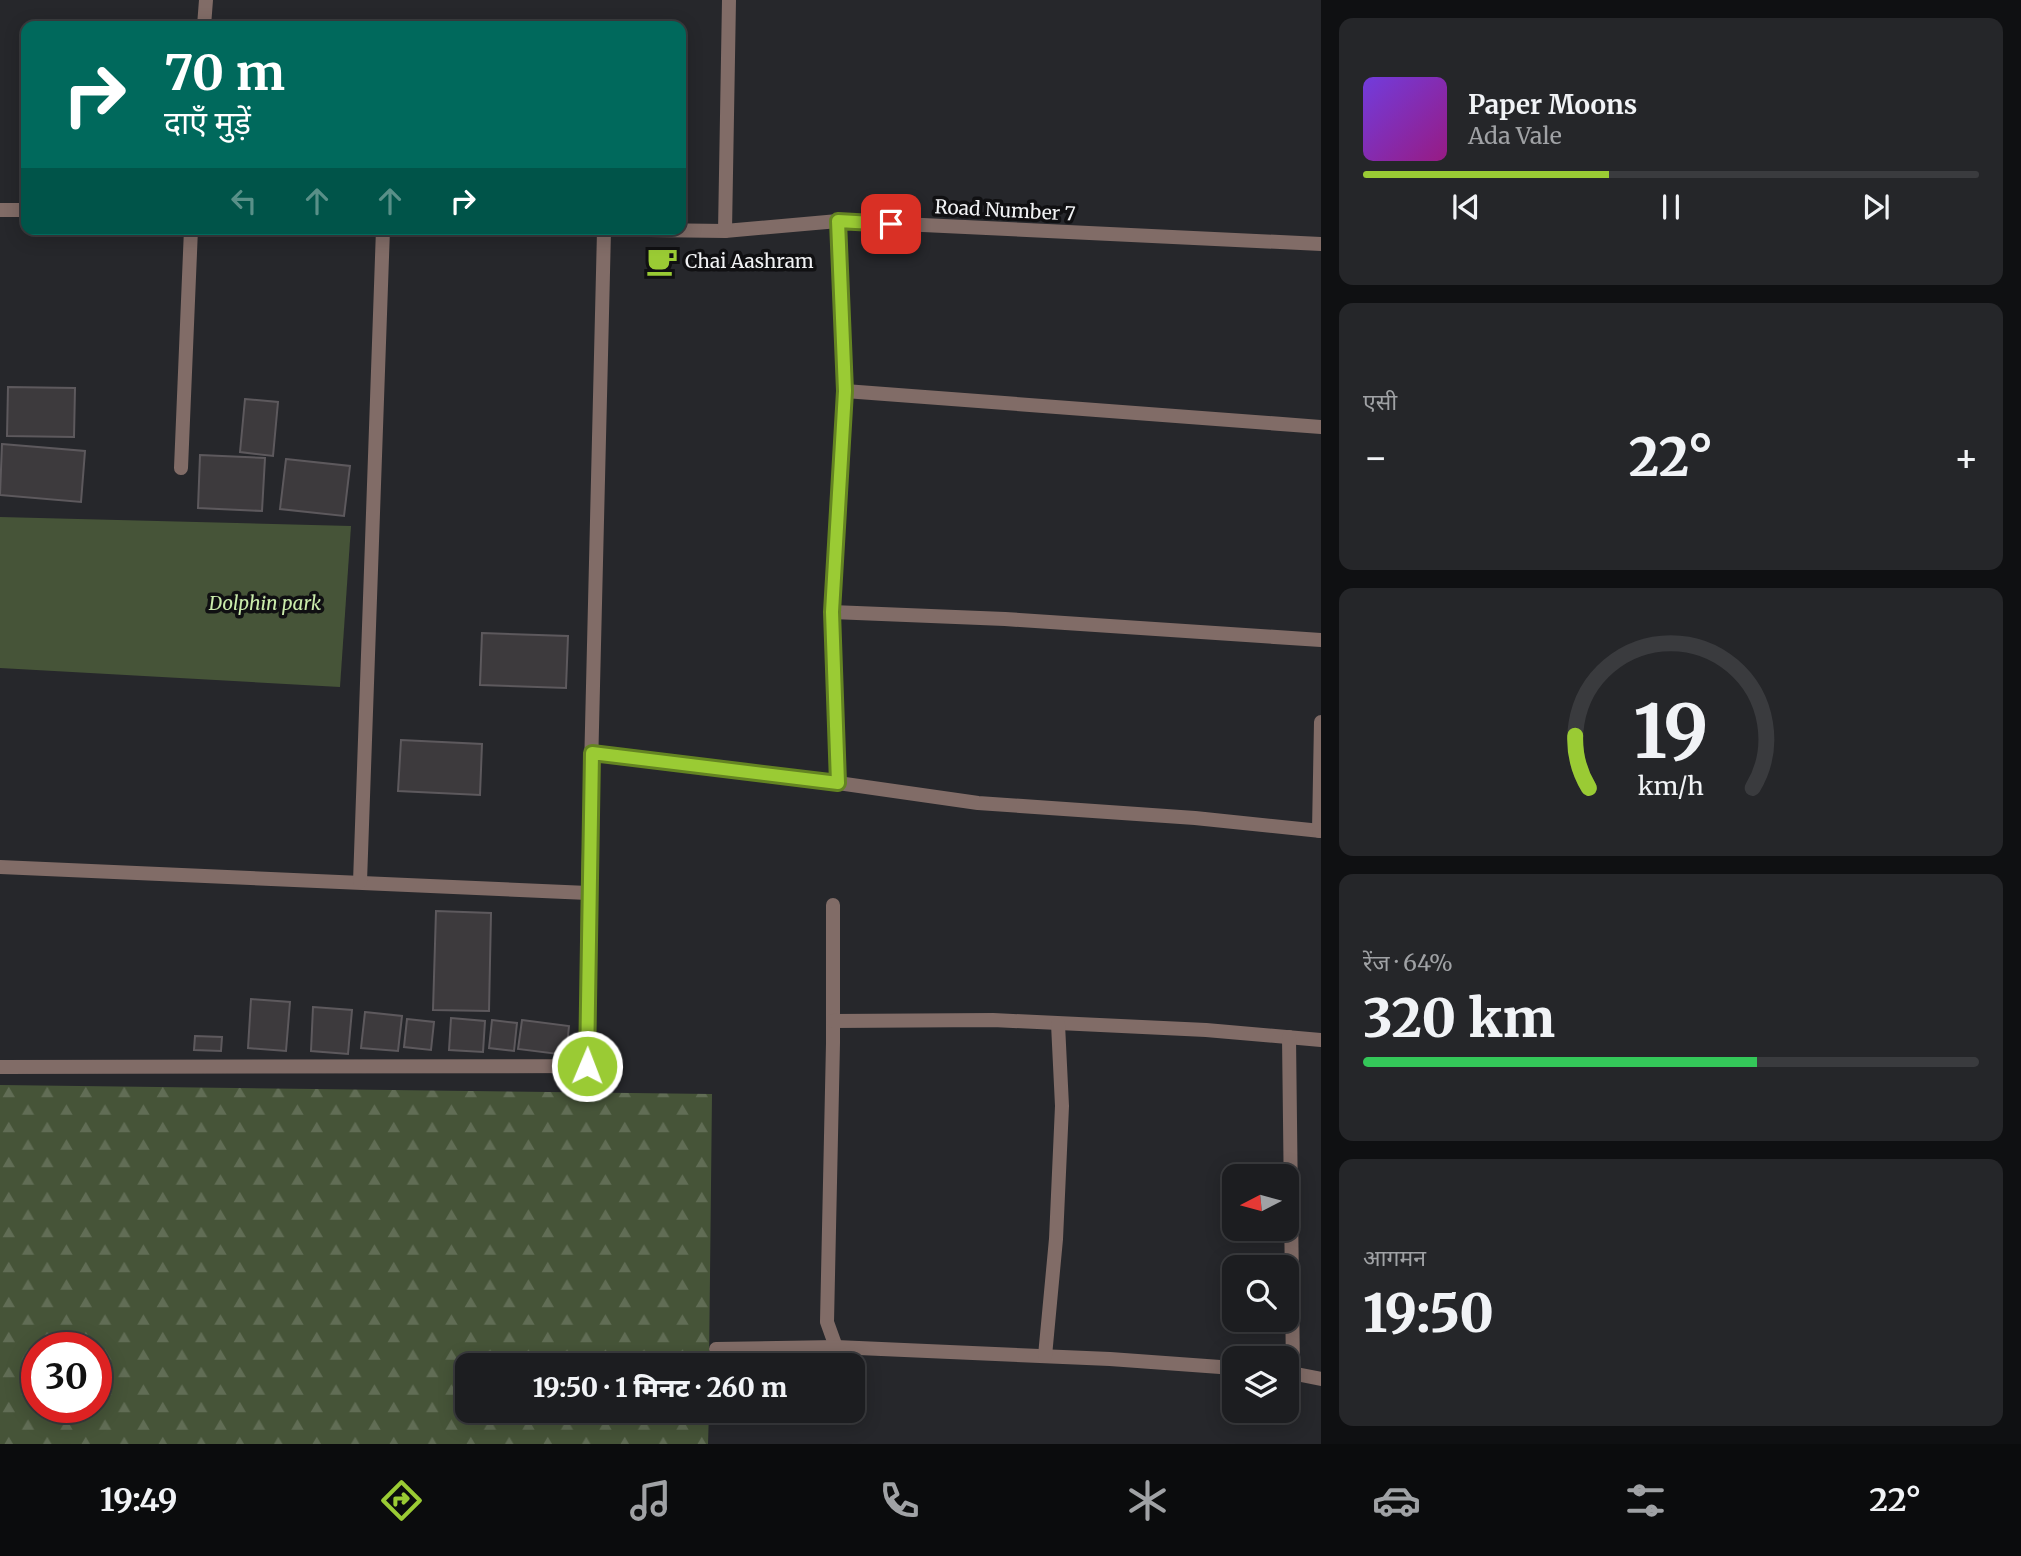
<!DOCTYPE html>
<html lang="hi">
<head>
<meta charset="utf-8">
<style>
  :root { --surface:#1c1d20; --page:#252629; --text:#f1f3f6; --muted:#a0a2a5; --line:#3a3b3e; --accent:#9acb34 }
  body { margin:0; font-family:Merriweather,"Noto Sans Devanagari",serif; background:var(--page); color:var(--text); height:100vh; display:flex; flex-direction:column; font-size:26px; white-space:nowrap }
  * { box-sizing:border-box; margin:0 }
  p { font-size:23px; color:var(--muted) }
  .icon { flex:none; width:38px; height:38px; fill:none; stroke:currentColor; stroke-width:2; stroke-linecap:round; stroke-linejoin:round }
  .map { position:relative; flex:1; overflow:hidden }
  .panel { display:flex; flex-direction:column; gap:18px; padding:18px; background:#0f1012; width:700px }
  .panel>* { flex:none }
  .banner { position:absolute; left:21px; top:21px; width:665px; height:214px; border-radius:14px; box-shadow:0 4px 18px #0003,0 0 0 2px var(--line); background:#00695c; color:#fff; overflow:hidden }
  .needle { width:46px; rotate:264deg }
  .fabs { position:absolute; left:1222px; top:1164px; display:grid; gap:14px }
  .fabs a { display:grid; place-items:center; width:77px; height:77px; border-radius:14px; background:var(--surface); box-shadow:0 4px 18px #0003,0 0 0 2px var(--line); font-size:35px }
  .speed { position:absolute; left:21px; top:1332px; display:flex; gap:14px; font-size:35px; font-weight:700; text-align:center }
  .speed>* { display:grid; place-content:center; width:91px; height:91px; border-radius:50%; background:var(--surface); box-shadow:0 4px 18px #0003,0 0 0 2px var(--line); line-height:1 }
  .speed .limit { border:10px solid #d22; background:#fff; color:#111 }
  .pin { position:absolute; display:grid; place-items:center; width:60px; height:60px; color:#fff; margin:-30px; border-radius:14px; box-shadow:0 4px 10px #0006 }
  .me { position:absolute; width:77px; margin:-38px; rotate:1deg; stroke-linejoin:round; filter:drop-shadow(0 0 5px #0008) }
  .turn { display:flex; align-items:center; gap:24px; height:147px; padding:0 28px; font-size:32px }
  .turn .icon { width:91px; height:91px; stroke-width:2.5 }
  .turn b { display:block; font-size:49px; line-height:60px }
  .lanes { display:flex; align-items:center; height:66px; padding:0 28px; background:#0003; justify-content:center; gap:35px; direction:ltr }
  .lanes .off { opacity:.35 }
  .big { font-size:52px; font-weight:800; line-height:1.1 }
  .panel .card { flex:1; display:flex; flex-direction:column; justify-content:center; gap:10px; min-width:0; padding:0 24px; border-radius:14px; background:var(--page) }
  .panel .dial { align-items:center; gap:0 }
  .dial svg { height:182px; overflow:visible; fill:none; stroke:var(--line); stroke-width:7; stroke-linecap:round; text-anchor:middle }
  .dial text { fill:var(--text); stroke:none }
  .song { display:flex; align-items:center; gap:21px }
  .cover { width:84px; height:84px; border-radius:10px; background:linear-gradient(135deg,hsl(260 70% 55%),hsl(310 70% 35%)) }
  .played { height:7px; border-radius:4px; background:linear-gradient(90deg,var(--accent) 40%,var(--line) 40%) }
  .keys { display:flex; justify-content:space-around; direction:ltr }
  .heat { display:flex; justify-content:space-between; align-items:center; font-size:38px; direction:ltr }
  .charge { height:10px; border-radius:5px; background:linear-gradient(90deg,#34c759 64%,var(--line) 0) }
  .trip { position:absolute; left:455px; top:1353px; width:410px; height:70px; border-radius:14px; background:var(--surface); box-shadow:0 4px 18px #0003,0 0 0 2px var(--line); font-weight:800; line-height:70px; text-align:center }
  .tabs { display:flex; height:112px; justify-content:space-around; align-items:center; background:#0b0c0d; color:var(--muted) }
  .tabs .icon { width:49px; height:49px }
  .tabs .on { color:var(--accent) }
  .tabs b { font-size:32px; color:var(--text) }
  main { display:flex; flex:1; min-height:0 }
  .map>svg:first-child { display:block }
  .forest { fill:url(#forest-firs); fill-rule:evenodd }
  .park { fill:#465438 }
  .building { fill:#3d3a3d; stroke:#5d595d; stroke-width:2 }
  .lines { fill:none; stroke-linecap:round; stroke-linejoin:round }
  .street { stroke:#816c67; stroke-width:14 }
  .route-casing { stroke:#648422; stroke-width:18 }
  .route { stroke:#9acb34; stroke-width:12 }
  .labels { text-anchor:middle; stroke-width:7; stroke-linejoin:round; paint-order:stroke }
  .street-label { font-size:19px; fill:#f1f2f4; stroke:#101012 }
  .poi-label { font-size:19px; fill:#f1f2f4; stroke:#101012; text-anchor:start }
  .park-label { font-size:19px; font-style:italic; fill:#caecab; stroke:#101012 }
</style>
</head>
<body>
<main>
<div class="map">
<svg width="1321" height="1444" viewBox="0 0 1321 1444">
  <defs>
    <pattern id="forest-firs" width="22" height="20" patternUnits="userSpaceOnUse" patternTransform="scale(1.75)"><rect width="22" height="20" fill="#465438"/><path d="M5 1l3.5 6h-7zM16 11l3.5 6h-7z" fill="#616d55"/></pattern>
  </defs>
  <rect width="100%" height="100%" fill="#26272b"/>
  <path class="forest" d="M0 1085 712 1094 709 1365H467V1410L709 1411 708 1444H0ZM37 1348H96V1407H37Z"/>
  <path class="park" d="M0 517 351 526 340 687 0 668Z"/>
  <g class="building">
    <path d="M90 24 161 25V26H90Z"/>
    <path d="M8 387 75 388 74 437 7 436Z"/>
    <path d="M245 399 278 402 273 456 240 452Z"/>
    <path d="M2 444 85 451 81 502 0 495Z"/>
    <path d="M200 455 265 458 262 511 198 508Z"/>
    <path d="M286 459 350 466 344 516 280 509Z"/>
    <path d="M482 633 568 636 566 688 480 685Z"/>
    <path d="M401 740 482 744 480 795 398 791Z"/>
    <path d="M436 911 491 913 489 1011 433 1010Z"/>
    <path d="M251 999 290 1002 286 1051 248 1048Z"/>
    <path d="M313 1007 352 1010 348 1054 311 1051Z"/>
    <path d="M365 1012 402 1016 398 1051 361 1048Z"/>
    <path d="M451 1018 485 1021 483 1052 449 1050Z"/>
    <path d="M407 1019 434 1022 431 1050 404 1047Z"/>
    <path d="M492 1020 517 1023 514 1051 489 1048Z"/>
    <path d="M522 1020 569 1026 566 1055 518 1049Z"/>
    <path d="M195 1036 222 1037 221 1051 194 1050Z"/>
  </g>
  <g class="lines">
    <g class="street">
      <path d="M204 26 206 0"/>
      <path d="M0 210H26"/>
      <path d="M573 229 725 231 838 221 1321 244"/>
      <path d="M725 231 729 0"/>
      <path d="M845 391 1321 427"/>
      <path d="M181 468 191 229"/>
      <path d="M832 612 1005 619 1321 640"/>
      <path d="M592 753 838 783 978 803 1195 818 1321 831"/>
      <path d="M838 783 832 612 845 391 838 221"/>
      <path d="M1319 831 1321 722"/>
      <path d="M0 867 588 893"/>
      <path d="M360 882 383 229"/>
      <path d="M833 905V1043L827 1322 836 1347"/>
      <path d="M833 1021 993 1020 1206 1030 1321 1040"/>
      <path d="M1289 1037 1293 1373"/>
      <path d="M0 1067 587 1066 588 893 604 231"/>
      <path d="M716 1349 836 1347 1110 1359 1234 1368"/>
      <path d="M1045 1356 1056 1239 1062 1106 1058 1024"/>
      <path d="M1286 1372 1321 1379"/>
    </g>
  </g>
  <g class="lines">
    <defs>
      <path id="route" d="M587 1066 592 753 838 783 832 612 845 391 838 221 891 224"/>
    </defs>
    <use href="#route" class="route-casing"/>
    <use href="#route" class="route"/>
  </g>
  <defs>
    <symbol id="cafe-bare" viewBox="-9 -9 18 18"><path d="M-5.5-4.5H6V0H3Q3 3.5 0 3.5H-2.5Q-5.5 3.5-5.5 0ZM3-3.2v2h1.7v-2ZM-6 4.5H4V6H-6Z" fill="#9acb34" stroke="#101012" stroke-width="2.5" paint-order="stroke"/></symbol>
  </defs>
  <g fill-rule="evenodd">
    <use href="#cafe-bare" x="640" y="239" width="44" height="44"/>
  </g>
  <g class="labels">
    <g class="street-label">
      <text transform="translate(1005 210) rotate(3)" y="7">Road Number 7</text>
    </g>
    <g class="poi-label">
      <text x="685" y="268">Chai Aashram</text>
    </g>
    <g class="park-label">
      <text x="265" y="610">Dolphin park</text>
    </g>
  </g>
</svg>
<div class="fabs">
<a><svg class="needle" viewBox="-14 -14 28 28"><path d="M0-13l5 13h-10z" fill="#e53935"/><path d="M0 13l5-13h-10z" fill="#a0a2a5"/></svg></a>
<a><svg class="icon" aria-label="search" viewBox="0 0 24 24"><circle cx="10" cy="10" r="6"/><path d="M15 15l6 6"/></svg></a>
<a><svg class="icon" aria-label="layers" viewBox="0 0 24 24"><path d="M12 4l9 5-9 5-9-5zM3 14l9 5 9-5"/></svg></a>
</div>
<div class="speed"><div class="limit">30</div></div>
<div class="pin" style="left:891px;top:224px;background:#d93025"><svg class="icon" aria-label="arrive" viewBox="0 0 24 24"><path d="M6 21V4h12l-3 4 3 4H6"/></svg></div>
<svg class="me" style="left:587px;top:1066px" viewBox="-20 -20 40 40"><circle r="17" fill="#9acb34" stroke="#fff" stroke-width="3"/><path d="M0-11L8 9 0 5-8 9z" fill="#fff"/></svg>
<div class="trip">19:50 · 1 मिनट · 260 m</div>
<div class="banner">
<div class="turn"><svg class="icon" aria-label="right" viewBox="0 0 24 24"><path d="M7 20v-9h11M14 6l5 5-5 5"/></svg><div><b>70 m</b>दाएँ मुड़ें</div></div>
<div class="lanes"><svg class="icon off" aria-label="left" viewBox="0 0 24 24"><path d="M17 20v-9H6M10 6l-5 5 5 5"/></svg><svg class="icon off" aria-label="ahead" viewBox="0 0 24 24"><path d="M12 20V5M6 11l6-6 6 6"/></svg><svg class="icon off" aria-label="ahead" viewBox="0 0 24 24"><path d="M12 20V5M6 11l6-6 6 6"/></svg><svg class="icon" aria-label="right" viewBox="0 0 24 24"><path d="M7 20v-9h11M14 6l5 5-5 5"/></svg></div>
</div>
</div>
<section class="panel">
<div class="card">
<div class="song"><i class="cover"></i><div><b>Paper Moons</b><p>Ada Vale</p></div></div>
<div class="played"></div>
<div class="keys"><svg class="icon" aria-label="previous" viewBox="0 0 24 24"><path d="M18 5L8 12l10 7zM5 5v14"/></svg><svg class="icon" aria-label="pause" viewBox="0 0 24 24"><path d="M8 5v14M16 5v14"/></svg><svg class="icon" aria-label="next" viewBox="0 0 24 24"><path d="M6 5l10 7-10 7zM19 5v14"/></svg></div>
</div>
<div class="card"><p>एसी</p>
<div class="heat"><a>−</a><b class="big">22°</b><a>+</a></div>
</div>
<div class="card dial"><svg viewBox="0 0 100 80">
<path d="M14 69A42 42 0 1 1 86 69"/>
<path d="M14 69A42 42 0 0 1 8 46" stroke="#9acb34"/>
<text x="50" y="56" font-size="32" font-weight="700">19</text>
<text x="50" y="72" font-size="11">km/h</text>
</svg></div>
<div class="card"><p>रेंज · 64%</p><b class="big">320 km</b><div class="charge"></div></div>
<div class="card"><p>आगमन</p><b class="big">19:50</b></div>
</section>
</main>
<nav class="tabs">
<b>19:49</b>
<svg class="icon on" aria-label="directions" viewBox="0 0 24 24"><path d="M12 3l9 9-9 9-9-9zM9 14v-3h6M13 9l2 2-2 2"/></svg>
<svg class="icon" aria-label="music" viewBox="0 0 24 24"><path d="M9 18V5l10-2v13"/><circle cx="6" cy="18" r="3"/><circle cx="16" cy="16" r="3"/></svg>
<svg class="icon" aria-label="phone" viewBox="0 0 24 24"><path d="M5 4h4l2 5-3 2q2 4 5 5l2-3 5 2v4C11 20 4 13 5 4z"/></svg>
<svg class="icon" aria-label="climate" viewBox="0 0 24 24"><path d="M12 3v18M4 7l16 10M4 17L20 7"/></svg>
<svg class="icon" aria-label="car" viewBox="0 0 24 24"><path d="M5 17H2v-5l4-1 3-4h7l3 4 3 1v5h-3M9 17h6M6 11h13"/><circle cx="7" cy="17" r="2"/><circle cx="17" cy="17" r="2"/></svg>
<svg class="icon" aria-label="filters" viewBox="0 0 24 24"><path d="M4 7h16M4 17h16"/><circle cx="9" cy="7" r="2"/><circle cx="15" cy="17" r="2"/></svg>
<b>22°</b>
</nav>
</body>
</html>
